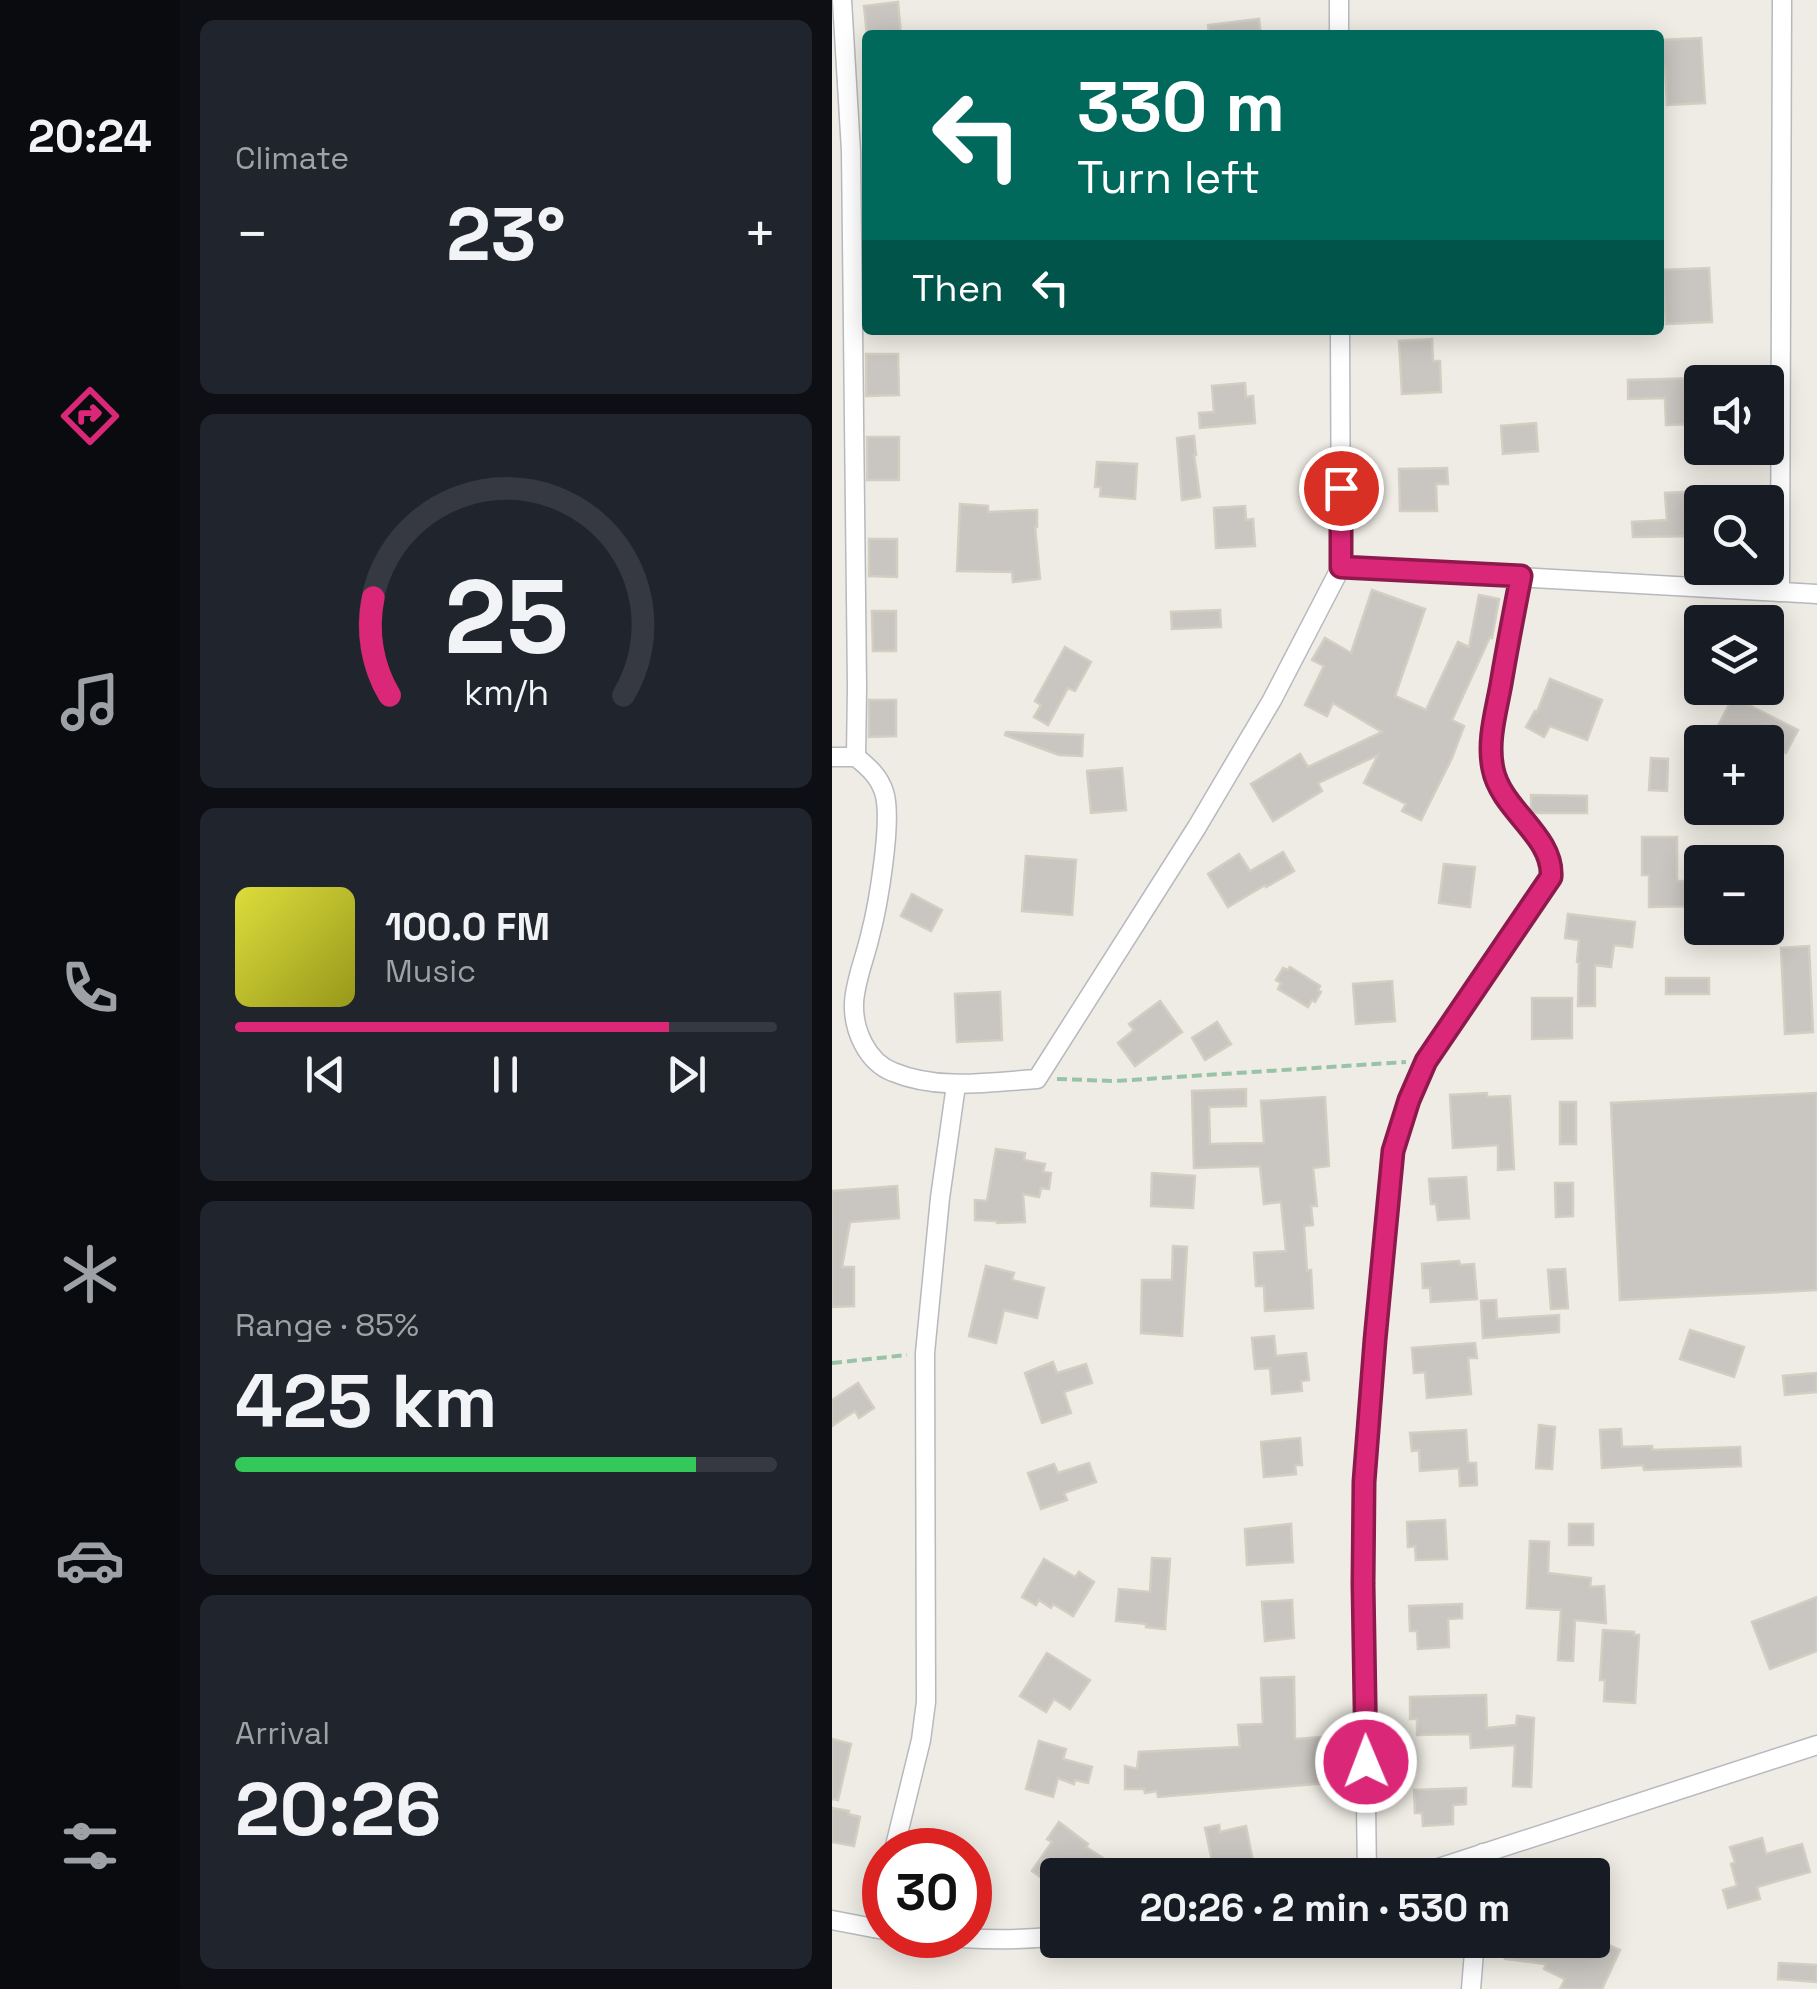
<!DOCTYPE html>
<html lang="en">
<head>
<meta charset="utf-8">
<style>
  :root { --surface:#171b24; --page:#20242c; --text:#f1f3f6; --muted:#9ea1a6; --line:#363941; --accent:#db2777 }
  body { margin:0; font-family:"Space Grotesk",sans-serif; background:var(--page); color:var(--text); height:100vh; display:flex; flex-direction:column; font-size:38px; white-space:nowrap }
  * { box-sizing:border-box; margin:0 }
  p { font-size:32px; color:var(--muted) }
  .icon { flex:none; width:55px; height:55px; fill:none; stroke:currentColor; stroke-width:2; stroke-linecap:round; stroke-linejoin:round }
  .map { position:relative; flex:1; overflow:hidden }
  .sheet { display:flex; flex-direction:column; gap:20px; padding:20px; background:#0d0f14; width:652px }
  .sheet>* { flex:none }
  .top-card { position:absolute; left:30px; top:30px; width:802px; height:305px; border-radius:10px; box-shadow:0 5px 25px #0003; background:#00695c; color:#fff; overflow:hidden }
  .controls { position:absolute; left:852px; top:365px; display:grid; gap:20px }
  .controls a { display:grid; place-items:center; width:100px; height:100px; border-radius:10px; background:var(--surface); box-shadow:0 5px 25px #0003; font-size:50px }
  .speed { position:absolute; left:30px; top:1828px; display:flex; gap:20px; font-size:50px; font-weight:700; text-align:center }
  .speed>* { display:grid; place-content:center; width:130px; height:130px; border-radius:50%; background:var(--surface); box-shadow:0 5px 25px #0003; line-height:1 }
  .speed .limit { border:15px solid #d22; background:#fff; color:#111 }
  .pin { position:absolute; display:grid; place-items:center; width:85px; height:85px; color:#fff; margin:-42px; border:5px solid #fff; border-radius:50%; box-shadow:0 2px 10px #0007 }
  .me { position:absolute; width:110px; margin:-55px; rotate:359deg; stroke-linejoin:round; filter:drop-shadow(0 0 8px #0008) }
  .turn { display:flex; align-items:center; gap:35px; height:210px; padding:0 50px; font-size:45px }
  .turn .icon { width:130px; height:130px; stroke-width:2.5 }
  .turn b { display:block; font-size:70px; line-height:85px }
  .then { display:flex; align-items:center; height:95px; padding:0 50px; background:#0003; gap:20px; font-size:38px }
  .big { font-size:75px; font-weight:800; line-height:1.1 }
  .sheet .tile { flex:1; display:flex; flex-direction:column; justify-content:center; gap:15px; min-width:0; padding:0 35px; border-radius:15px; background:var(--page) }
  .sheet .dial { align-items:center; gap:0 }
  .dial svg { height:260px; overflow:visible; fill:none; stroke:var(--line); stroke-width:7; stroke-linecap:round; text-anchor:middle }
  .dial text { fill:var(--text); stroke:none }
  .song { display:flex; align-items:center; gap:30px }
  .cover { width:120px; height:120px; border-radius:15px; background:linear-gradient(135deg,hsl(60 70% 55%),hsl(60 70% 35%)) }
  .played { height:10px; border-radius:5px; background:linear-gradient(90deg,var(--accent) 80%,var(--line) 80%) }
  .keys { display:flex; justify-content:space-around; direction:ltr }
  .heat { display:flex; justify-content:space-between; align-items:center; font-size:55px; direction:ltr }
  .charge { height:15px; border-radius:8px; background:linear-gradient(90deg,#34c759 85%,var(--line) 0) }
  .trip { position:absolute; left:208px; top:1858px; width:570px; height:100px; border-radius:10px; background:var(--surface); box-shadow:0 5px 25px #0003; font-weight:800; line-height:100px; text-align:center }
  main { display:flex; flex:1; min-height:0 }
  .tab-bar { display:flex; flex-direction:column; width:180px; justify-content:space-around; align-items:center; background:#090b0e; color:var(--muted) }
  .tab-bar .icon { width:70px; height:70px }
  .tab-bar .active { color:var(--accent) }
  .tab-bar b { font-size:45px; color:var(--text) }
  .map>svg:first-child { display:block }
  .building { fill:#c9c6c1; stroke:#d2cec2; stroke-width:2.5 }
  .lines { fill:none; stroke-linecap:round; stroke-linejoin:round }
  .minor-casing { stroke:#b6b9bd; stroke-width:21 }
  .path { stroke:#99c3a6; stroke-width:4; stroke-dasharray:10 5; stroke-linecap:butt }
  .minor { stroke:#fff; stroke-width:18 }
  .route-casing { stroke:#8e194d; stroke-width:25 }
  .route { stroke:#db2777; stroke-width:18 }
</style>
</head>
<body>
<main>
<nav class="tab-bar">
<b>20:24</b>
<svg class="icon active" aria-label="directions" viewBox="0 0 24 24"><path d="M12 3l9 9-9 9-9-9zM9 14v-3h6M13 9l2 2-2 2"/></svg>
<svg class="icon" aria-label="music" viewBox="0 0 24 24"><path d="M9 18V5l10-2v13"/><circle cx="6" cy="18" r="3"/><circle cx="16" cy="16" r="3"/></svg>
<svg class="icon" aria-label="phone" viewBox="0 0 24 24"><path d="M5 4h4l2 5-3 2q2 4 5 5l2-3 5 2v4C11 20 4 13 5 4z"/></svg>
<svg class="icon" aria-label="climate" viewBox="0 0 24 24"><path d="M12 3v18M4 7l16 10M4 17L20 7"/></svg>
<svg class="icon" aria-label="car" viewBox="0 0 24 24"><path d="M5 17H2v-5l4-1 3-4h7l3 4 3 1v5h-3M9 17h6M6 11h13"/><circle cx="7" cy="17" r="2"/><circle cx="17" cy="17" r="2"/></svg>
<svg class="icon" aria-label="filters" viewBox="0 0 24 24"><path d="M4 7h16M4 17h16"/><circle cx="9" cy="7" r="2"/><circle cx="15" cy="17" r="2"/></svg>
</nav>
<section class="sheet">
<div class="tile"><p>Climate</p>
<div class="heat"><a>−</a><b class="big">23°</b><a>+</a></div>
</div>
<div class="tile dial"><svg viewBox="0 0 100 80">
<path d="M14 69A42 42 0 1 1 86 69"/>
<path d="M14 69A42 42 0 0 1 9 39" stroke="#db2777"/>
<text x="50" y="56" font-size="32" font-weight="700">25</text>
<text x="50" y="72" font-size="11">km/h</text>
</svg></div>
<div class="tile">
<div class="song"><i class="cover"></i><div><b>100.0 FM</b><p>Music</p></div></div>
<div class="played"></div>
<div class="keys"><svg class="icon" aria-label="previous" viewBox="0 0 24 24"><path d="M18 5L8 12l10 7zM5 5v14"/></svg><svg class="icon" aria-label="pause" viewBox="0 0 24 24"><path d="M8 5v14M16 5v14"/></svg><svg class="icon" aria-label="next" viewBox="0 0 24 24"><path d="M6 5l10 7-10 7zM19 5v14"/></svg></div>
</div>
<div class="tile"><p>Range · 85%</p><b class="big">425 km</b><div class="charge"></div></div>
<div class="tile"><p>Arrival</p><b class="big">20:26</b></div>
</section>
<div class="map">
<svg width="985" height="1989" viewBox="0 0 985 1989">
  <rect width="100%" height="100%" fill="#eeece4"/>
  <g class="building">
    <path d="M66 2 69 35H35L32 6Z"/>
    <path d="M427 19 429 35H377L376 25Z"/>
    <path d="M869 38 873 103 835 105 833 66H828V40Z"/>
    <path d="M877 268 880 322 834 324 831 270Z"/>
    <path d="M600 339 601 361H608L609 392 570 394 567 341Z"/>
    <path d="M34 354H66L67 395 34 396Z"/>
    <path d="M866 378 867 424 834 425 833 398 796 399V380Z"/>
    <path d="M413 383 414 397 421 396 423 423 368 428 367 413 382 412 380 386Z"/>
    <path d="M704 423 706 451 671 454 669 426Z"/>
    <path d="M362 436 364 455H362L368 497 350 500 345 438Z"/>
    <rect x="35" y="437" width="32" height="43"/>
    <path d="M265 462 305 464 303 499 268 496 269 487H263Z"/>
    <path d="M615 468 616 484H604L605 511H568L567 469Z"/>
    <path d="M870 491V536L801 537 800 522 835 520 833 493Z"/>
    <path d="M128 504 156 506V512L205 510V527H203L208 579 181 582 180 572 125 571Z"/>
    <path d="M413 506 414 520 421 519 423 546 384 548 382 508Z"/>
    <path d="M37 539H65V577L37 576Z"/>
    <path d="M540 590 593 609 563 696 594 710 626 642 637 647 647 595 667 599 660 638 658 637 620 720 632 726 620 758 589 820 570 811 574 804 532 783 546 755 486 783 490 791 441 821 419 784 468 754 476 767 550 732 501 703 495 716 473 705 492 666 480 660 493 638 519 653Z"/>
    <path d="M388 610 389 627 340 629 339 612Z"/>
    <path d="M40 611H64V651H41Z"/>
    <path d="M233 647 259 662 243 691 236 688 216 725 202 717 209 705 203 701Z"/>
    <path d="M718 679 770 700 755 740 718 726 712 737 694 727 703 711 705 712Z"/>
    <path d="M901 697 966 730 954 753 935 742H904L906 737 886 726Z"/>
    <path d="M37 700H64V736L37 737Z"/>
    <path d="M174 732 251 735 250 756 227 755 173 735Z"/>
    <path d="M819 758 836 759 835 791 817 790Z"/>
    <path d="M290 768 294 810 259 813 255 771Z"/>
    <path d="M699 795 755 796V813H702L699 809Z"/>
    <path d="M810 837H845V881H863L864 906 817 907V875H810Z"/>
    <path d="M451 852 462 871 434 887 433 885 396 907 376 874 407 854 418 871Z"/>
    <path d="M194 856 244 860 240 915 190 911Z"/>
    <path d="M612 864 643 867 638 907 607 903Z"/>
    <path d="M80 894 110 910 99 931 69 916Z"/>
    <path d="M736 914 803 922 800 947 782 945 779 967 763 965V1006H746L747 963 745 962 747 940 733 938Z"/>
    <path d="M977 946 981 1032 953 1034 949 948Z"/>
    <path d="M458 967 488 986 486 990 489 992 483 1002 480 1000 476 1007 446 989 449 983 444 980 451 968 456 970Z"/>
    <rect x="834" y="978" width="43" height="16"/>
    <path d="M560 981 563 1021 524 1024 521 984Z"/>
    <path d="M168 992 170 1040 125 1042 123 994Z"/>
    <path d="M700 998H740V1038L700 1039Z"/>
    <path d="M328 1001 350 1032 303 1066 286 1043 302 1030 297 1024Z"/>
    <path d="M385 1022 399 1044 373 1060 360 1038Z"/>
    <path d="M414 1089V1106L377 1107 378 1144 432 1143 429 1101 493 1097 497 1166 481 1168 485 1206H479L481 1225 472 1226 475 1271 479 1270 481 1308 433 1311 432 1286H424L422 1253 454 1251 449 1202 432 1204 428 1166 362 1168 360 1091Z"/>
    <path d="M655 1093V1097L678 1096 682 1169 666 1170V1145L621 1148 618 1095Z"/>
    <path d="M985 1093V1290L788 1300 779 1103Z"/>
    <rect x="728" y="1102" width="16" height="42"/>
    <path d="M164 1149 193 1153 192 1160 213 1164 211 1172 219 1173 217 1189 209 1188 207 1197 191 1194 193 1222 165 1223V1221L143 1220V1200L155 1201Z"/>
    <path d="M320 1173 363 1176 361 1208 319 1206Z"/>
    <path d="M634 1177 637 1218 606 1220 604 1204H599L597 1179Z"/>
    <path d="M723 1183H741V1216L724 1217Z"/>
    <path d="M65 1186 67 1218 18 1222 10 1267H22V1306L0 1307V1191Z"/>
    <path d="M341 1246 355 1247 350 1336 309 1333 310 1280H340Z"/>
    <path d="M627 1261 628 1265 642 1264 645 1299 599 1302 598 1288H591L590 1264Z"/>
    <path d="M154 1266 182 1273 180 1280 212 1288 205 1318 172 1310 164 1343 137 1336Z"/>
    <path d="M733 1269 736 1308 719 1309 716 1270Z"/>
    <path d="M664 1300 665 1319 727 1315V1332L651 1338 649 1301Z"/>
    <path d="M858 1330 912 1347 902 1377 848 1359Z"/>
    <path d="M442 1336 444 1356 474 1353 477 1380 469 1381 470 1391 440 1394 438 1368 423 1369 420 1338Z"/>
    <path d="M643 1343 645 1358H636L639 1394 595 1398 593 1372 582 1373 580 1348Z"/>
    <path d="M221 1362 225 1373 254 1364 260 1383 232 1392 239 1413 210 1423 193 1373Z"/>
    <path d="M985 1373V1392L953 1395 951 1376Z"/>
    <path d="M26 1383 42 1408 27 1418 23 1411 0 1426V1400Z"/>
    <path d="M707 1425 723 1427 720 1469 704 1468Z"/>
    <path d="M789 1429 790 1447 820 1446V1450L908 1447 909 1466 812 1470 811 1465 770 1468 768 1430Z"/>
    <path d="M634 1430 636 1463H644L645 1485 628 1486 627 1468 588 1471 587 1450 580 1451 578 1433Z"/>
    <path d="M468 1438 470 1465H463L464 1474 432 1477 429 1442Z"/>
    <path d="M257 1463 264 1482 232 1493 235 1500 209 1509 196 1473 222 1464 226 1473Z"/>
    <path d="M613 1520 615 1559 584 1560 583 1546 576 1547 575 1522Z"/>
    <path d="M459 1524 461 1562 415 1565 413 1529Z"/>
    <rect x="737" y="1524" width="24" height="21"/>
    <path d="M698 1541 717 1542 716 1573 759 1578 758 1587 772 1586 774 1623 743 1620 741 1661 726 1660 729 1610 695 1608Z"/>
    <path d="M320 1558 338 1559 333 1629 314 1627V1624L284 1621 287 1589 318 1592Z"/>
    <path d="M212 1559 243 1577 247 1572 262 1582 241 1616 221 1604 219 1608 207 1600 204 1605 190 1597Z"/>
    <path d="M985 1597V1651L938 1669 920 1622Z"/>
    <path d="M460 1600 462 1638 433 1641 430 1602Z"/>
    <path d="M630 1604V1618L616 1619 617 1647 586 1649 585 1631H578L577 1606Z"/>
    <path d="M771 1630 802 1632V1635H807L803 1703 772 1701 773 1680H768Z"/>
    <path d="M215 1653 258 1680 238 1709 222 1699 214 1712 188 1696Z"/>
    <path d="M462 1677 463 1739 503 1736 507 1782 326 1797 325 1791 313 1793 312 1789H293V1766L305 1769 307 1752 408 1747 406 1725 431 1724 429 1678Z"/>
    <path d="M654 1695 655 1728 684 1725 685 1716 702 1718 699 1787 681 1786 683 1745 639 1748 638 1734 585 1735V1719H578V1697Z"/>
    <path d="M0 1739 19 1744 6 1800 0 1799Z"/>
    <path d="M207 1741 234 1749 231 1759 260 1767 256 1783 243 1780 242 1784 226 1778 221 1797 194 1789Z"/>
    <path d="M634 1788V1804L621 1805V1824L591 1826 590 1813H583L582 1790Z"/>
    <path d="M0 1808 17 1811 16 1814 28 1817 22 1846 0 1842Z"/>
    <path d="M227 1822 256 1844 254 1847 271 1858 260 1874 243 1862 233 1875H225V1889L200 1871 220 1842 215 1839Z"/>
    <path d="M387 1825 388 1832 414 1826 421 1862 382 1870 373 1828Z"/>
    <path d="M930 1838 934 1854 970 1844 978 1872 925 1887 928 1899 896 1908 891 1890 905 1886 899 1864 903 1862 898 1847Z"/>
    <path d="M675 1940H719L745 1953 751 1940H766L788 1950 770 1989H728L733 1979 712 1969 714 1964 673 1959Z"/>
    <path d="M947 1963 985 1965V1982L946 1979Z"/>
  </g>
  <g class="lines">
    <defs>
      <g id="minor">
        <path d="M10 0 19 151 25 687 24 757"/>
        <path d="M507 0V35"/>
        <path d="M509 567 985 594"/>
        <path d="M948 592 950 0"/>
        <path d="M0 757H24C36 767 47 776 52 792 61 819 46 906 38 936 33 958 23 981 22 1003 21 1030 35 1062 61 1072 107 1091 158 1082 205 1079L365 827 440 700 509 567 508 330"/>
        <path d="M62 1850 89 1740 94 1702 93 1353 108 1198 124 1085"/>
        <path d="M535 1875 531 1584 533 1482 543 1340 561 1151 577 1100 594 1061 719 877C722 836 669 810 661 769 654 741 663 712 669 684 675 648 682 612 689 576"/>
        <path d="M585 1875 985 1745"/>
        <path d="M649 1875 651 1853"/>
        <path d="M0 1920 52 1930"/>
        <path d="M42 1928 52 1886"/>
        <path d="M99 1935C141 1940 183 1941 225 1936"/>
        <path d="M639 1989 643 1940"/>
      </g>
    </defs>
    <use href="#minor" class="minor-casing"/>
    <g class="path">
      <path d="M225 1079 283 1081 574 1062"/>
      <path d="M0 1363 75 1355"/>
    </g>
    <use href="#minor" class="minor"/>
  </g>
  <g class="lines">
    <defs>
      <path id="route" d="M509 488V567L689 576C682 612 675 648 669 684 664 712 655 741 661 769 669 810 722 836 719 877L594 1061 577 1100 561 1151 543 1340 532 1482 531 1584 534 1762"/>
    </defs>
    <use href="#route" class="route-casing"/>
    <use href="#route" class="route"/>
  </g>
</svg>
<div class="controls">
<a><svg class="icon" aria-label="sound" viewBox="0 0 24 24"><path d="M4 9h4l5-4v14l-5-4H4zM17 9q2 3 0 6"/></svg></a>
<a><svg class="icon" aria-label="search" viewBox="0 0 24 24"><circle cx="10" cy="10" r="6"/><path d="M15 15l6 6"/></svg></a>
<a><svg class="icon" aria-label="layers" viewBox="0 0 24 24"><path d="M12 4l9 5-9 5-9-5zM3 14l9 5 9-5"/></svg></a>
<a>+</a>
<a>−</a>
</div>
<div class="speed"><div class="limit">30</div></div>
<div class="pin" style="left:509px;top:488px;background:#d93025"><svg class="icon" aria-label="arrive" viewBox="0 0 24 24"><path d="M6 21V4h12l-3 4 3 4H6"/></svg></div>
<svg class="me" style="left:534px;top:1762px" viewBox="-20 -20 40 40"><circle r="17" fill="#db2777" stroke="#fff" stroke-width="3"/><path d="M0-11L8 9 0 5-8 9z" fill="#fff"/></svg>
<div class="trip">20:26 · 2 min · 530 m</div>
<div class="top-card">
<div class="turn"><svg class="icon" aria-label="left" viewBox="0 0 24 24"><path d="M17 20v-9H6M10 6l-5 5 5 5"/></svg><div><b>330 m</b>Turn left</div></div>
<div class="then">Then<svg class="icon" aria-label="left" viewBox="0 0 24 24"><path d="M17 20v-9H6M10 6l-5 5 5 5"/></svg></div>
</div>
</div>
</main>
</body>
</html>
